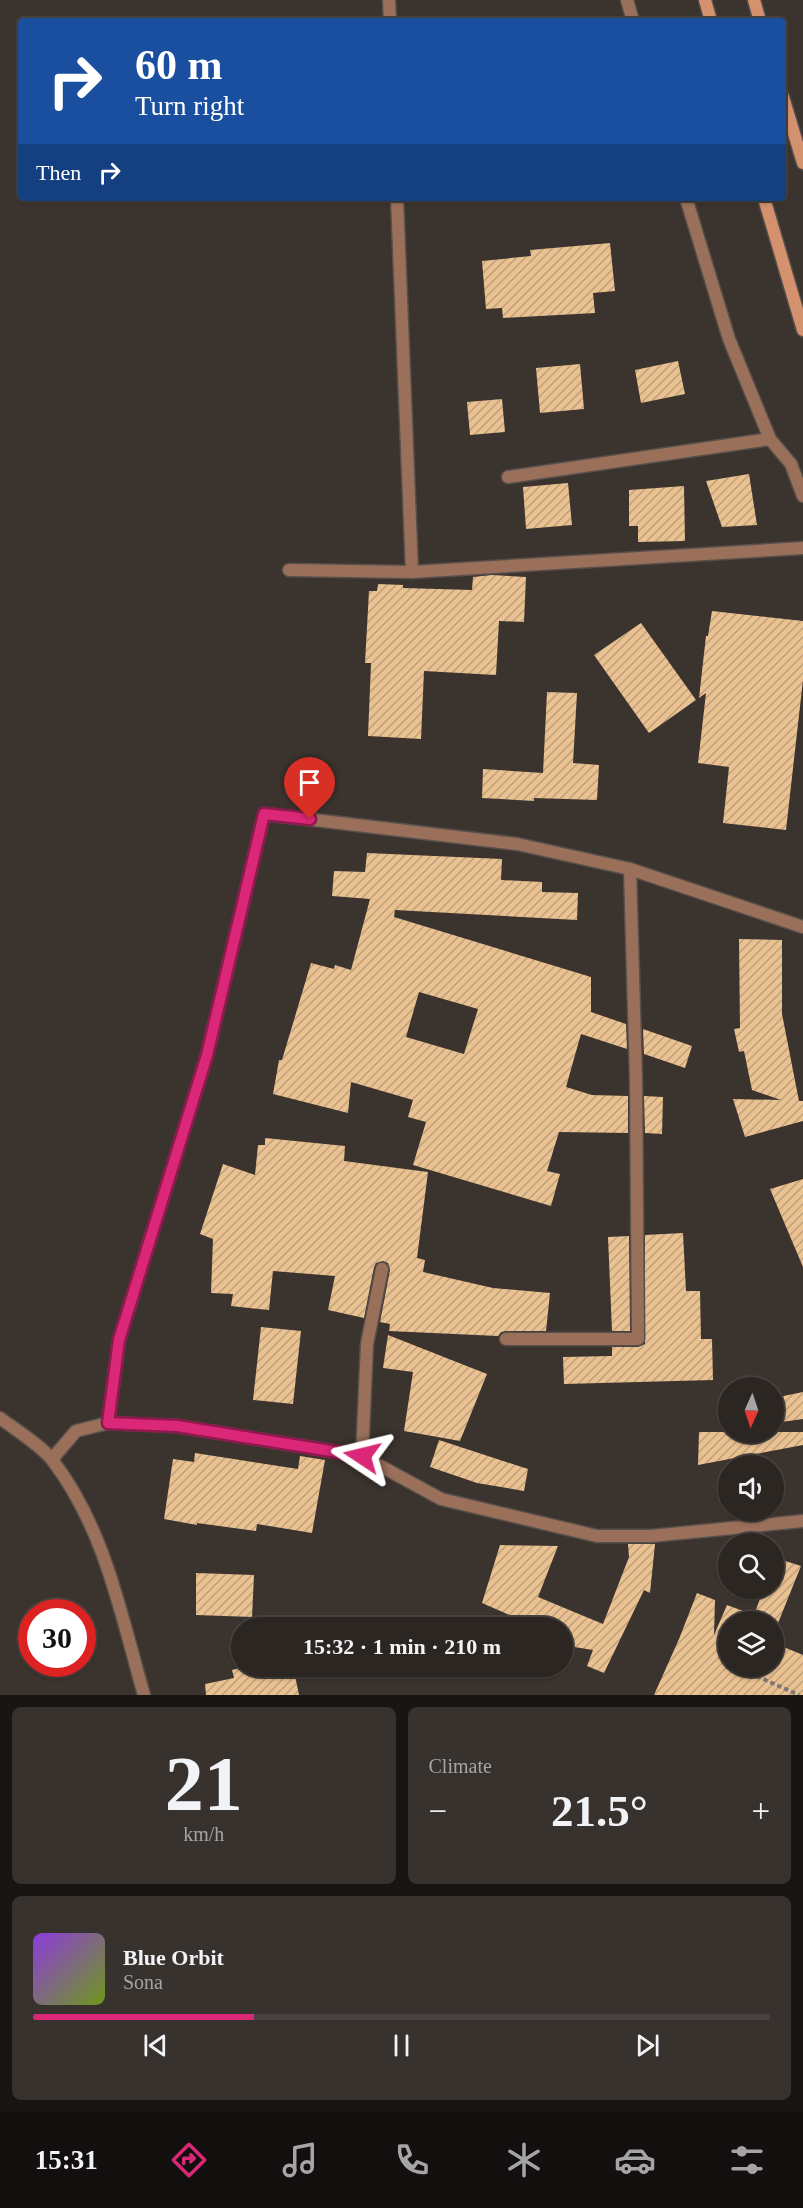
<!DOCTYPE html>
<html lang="en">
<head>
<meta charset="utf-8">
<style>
  :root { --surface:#2c2622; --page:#38322f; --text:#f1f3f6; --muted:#a6a5a5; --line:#484340; --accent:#db2777 }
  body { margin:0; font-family:Georgia,serif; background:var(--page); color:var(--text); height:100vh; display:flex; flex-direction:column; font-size:22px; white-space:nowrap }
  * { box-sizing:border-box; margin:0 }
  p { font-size:20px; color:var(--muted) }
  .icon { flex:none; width:33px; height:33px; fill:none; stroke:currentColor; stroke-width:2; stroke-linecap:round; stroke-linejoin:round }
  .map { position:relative; height:1695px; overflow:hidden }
  .details { display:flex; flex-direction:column; gap:12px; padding:12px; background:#181513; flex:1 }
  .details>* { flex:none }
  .banner { position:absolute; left:18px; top:18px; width:768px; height:183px; border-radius:6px; box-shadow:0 2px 4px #0004,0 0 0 2px var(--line); background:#1a4fa0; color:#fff; overflow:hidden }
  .needle { width:39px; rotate:183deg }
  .buttons { position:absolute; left:718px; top:1377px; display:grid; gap:12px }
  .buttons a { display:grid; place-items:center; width:66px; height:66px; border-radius:50%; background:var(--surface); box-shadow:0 2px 4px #0004,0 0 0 2px var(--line); font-size:30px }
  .speed { position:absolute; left:18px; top:1599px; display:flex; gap:12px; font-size:30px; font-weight:700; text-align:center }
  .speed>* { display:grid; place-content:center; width:78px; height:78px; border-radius:50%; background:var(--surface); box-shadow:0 2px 4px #0004,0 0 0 2px var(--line); line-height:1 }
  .speed .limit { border:9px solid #d22; background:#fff; color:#111 }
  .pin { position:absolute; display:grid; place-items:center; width:51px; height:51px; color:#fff; margin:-62px -26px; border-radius:50% 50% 50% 0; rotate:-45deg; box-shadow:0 0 6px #0007 }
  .pin .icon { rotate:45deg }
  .me { position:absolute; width:66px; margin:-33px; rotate:280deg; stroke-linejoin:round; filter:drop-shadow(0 0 4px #0008) }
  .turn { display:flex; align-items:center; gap:21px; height:126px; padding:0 18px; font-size:27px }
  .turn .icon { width:78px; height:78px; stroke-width:2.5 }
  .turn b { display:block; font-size:42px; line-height:51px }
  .then { display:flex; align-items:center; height:57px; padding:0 18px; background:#0003; gap:12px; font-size:22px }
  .big { font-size:45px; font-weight:700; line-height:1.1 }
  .details .tile { flex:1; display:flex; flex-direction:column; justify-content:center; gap:9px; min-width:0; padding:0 21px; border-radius:9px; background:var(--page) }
  .details .dial { align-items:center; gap:0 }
  .dial b { font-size:78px; line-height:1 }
  .song { display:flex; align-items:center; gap:18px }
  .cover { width:72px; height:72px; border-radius:9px; background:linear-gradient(135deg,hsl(270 70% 55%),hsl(80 70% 35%)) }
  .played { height:6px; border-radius:3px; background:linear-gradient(90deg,var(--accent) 30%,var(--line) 30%) }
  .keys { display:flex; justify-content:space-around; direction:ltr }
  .heat { display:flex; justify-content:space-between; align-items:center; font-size:33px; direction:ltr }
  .details .tiles { flex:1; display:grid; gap:12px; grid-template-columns:1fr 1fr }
  .tile:last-child { grid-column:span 2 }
  .trip { position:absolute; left:231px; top:1617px; width:342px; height:60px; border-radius:30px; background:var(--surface); box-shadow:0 2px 4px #0004,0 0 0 2px var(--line); font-weight:700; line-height:60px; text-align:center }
  .tab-bar { display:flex; height:96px; justify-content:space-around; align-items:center; background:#120f0e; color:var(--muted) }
  .tab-bar .icon { width:42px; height:42px }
  .tab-bar .active { color:var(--accent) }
  .tab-bar b { font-size:27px; color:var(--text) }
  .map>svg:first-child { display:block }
  .building { fill:url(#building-hatch); fill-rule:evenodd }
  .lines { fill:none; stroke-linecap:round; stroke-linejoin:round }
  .lane-casing { stroke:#574f4a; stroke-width:15 }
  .street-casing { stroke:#574f4a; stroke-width:15 }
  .secondary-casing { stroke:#574f4a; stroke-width:15 }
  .path { stroke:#7e7873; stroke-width:4; stroke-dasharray:4.5 3; stroke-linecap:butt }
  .lane { stroke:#9a705b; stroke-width:12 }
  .street { stroke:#9a705b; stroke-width:12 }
  .secondary { stroke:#d3916e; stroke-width:12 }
  .route-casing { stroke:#8e194d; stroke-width:15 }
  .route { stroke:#db2777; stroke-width:10 }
</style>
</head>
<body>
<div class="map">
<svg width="803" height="1695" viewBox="0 0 803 1695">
  <defs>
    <pattern id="building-hatch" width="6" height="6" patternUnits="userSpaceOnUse" patternTransform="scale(1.5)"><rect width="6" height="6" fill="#eac191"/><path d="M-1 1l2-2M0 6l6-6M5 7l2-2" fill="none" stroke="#c0a07c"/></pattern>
  </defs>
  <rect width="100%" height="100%" fill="#3b332d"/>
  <g class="building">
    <path d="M610 243 615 291 593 293 595 313 503 318 502 308 486 309 482 261 531 256 530 250Z"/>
    <path d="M678 361 685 394 641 403 635 370Z"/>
    <path d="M580 364 584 409 540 413 536 368Z"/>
    <path d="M502 399 505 432 470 435 467 402Z"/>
    <path d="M749 474 757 525 722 527 706 481Z"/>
    <path d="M568 483 572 525 526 529 523 487Z"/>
    <path d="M684 486 685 541 638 542V526H629V490Z"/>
    <path d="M492 575 526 577 524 622 499 621 496 675 424 671 421 739 368 736 371 663H365L369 591H377L378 584 403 585V588L472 590 473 577Z"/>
    <path d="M712 611 803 621V680L786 830 723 823 729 767 698 763 706 693 699 698 706 636H708Z"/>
    <path d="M641 623 696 700 649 733 594 655Z"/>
    <path d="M547 692 577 693 573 763 599 765 597 800 534 798V801L482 798 483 769 543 773Z"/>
    <path d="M367 853 502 859 501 880 542 882V892L578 893 577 920 395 910 394 917 591 977V1012L626 1024 627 1049 581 1034 566 1087 592 1095 628 1096V1133L559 1132 547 1171 560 1174 551 1206 413 1165 426 1122 408 1117 413 1100 351 1082 348 1113 273 1094 279 1060H282L311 963 334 969 335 965 351 970 370 899 332 896 334 871 365 872ZM419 992 478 1009 464 1054 406 1037Z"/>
    <path d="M739 939 782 940V1014L799 1101H803V1121L745 1137 733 1099 781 1100 752 1090 744 1051 739 1052 734 1029 740 1028Z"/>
    <path d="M643 1029 692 1046 685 1068 644 1054Z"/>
    <path d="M644 1096 663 1097 662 1134 645 1133Z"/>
    <path d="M265 1138 345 1146 344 1161 428 1172 417 1258 425 1260 423 1272 493 1288 550 1293 546 1331H506L501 1332 498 1336 389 1331 390 1324 380 1322 390 1270 388 1263 383 1261 376 1263 374 1267 364 1318 328 1310 335 1276 273 1271 269 1310 231 1306 233 1294 211 1293 213 1239 200 1234 223 1164 255 1175 258 1145H265Z"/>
    <path d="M803 1179V1267L770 1189Z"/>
    <path d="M683 1233 686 1291H700L701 1339H712L713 1380 564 1384 563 1357 612 1356V1347H638L645 1344V1235Z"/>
    <path d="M629 1236 630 1331H612L608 1237Z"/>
    <path d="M261 1327 301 1331 293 1404 253 1400Z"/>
    <path d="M388 1335 487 1374 460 1441 404 1431 413 1372 383 1368Z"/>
    <path d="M803 1392V1419L774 1423V1398Z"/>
    <path d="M699 1432H803V1445L698 1465Z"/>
    <path d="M439 1440 528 1469 524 1491 477 1483 430 1467Z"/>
    <path d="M195 1453 298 1469 300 1456 325 1460 312 1533 257 1524 256 1531 197 1523V1525L164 1519 173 1459 194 1462Z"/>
    <path d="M628 1544H655L650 1593 644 1590 604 1673 587 1666 593 1650 562 1645V1628H539L482 1603 500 1545 558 1546 538 1597 603 1624 629 1557Z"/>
    <path d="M776 1558 801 1566 774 1633V1622H729V1666H774V1643L803 1655V1695H654L679 1639 697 1593 715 1600 714 1635 727 1605 754 1615 764 1588H774V1563Z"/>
    <path d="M196 1573 254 1575 252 1617 196 1615Z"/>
    <path d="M248 1666H260L259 1672 293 1666 299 1695H206L205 1684 234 1678 232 1670Z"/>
  </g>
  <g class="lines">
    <defs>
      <g id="lane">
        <path d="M389 0 390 21"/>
        <path d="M627 0 633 21"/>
        <path d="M397 198 412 572"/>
        <path d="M686 198 729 339 770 439 791 464 803 496"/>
        <path d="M508 477 770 439"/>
        <path d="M362 1456 367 1344 382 1269"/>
      </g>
      <g id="street">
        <path d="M289 570 412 572 803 548"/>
        <path d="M506 1339H638L636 1079 630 869"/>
        <path d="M0 1418C15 1429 43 1447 53 1461 105 1529 121 1615 144 1695"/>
        <path d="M108 1423 119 1340 207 1055 264 814 517 844 630 869 803 927"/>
        <path d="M52 1459 76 1431 108 1423 177 1426 362 1456 441 1499 597 1536H651L803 1521"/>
      </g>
      <g id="secondary">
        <path d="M705 0 711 21"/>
        <path d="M754 0 760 21"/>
        <path d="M783 97 803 163"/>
        <path d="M764 198 803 330"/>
      </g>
    </defs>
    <use href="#lane" class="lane-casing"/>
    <use href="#street" class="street-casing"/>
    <use href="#secondary" class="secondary-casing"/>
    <path class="path" d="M743 1670 799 1695"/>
    <use href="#lane" class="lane"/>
    <use href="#street" class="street"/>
    <use href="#secondary" class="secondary"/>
  </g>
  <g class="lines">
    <defs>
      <path id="route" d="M310 819 264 814 207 1055 119 1340 108 1423 177 1426 362 1456"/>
    </defs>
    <use href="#route" class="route-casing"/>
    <use href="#route" class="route"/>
  </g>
</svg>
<div class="buttons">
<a><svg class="needle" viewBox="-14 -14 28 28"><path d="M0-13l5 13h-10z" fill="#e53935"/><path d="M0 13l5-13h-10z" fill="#a6a5a5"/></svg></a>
<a><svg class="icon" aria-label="sound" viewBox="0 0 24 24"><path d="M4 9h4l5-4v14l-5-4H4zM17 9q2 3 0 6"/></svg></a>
<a><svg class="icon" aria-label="search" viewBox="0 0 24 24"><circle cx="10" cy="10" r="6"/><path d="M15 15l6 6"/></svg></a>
<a><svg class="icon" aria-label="layers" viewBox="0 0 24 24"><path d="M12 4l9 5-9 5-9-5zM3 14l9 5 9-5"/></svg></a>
</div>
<div class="speed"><div class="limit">30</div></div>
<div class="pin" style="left:310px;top:819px;background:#d93025"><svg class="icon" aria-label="arrive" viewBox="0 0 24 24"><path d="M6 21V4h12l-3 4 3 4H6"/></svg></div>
<svg class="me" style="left:362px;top:1456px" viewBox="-20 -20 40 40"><path d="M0-17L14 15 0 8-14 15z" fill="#db2777" stroke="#fff" stroke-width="4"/></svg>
<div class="trip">15:32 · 1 min · 210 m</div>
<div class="banner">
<div class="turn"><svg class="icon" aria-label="right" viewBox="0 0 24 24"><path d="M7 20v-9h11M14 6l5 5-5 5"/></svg><div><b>60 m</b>Turn right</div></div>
<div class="then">Then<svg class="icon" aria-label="right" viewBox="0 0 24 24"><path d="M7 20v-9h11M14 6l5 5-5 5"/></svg></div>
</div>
</div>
<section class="details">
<div class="tiles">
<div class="tile dial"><b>21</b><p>km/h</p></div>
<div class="tile"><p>Climate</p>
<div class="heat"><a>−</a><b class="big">21.5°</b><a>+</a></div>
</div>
<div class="tile">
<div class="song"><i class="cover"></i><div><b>Blue Orbit</b><p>Sona</p></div></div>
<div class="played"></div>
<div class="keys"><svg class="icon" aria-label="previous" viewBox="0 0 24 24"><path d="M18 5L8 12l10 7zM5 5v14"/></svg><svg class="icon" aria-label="pause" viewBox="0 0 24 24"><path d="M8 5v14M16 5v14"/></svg><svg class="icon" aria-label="next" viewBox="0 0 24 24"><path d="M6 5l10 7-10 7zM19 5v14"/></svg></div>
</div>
</div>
</section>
<nav class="tab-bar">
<b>15:31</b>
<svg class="icon active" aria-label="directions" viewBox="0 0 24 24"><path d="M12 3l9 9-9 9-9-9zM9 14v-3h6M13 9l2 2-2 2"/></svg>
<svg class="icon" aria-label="music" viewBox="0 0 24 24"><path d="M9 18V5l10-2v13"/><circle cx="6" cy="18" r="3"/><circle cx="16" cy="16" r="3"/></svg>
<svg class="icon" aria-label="phone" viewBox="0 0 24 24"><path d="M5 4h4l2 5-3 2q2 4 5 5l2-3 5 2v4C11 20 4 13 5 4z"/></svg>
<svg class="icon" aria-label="climate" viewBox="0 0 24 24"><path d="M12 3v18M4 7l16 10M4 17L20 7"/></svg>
<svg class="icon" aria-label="car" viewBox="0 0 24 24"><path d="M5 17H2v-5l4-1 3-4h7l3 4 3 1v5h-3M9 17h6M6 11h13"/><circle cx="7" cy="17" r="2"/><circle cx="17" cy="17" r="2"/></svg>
<svg class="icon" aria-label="filters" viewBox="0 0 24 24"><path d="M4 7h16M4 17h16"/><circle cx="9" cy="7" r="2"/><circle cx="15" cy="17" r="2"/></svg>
</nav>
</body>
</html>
